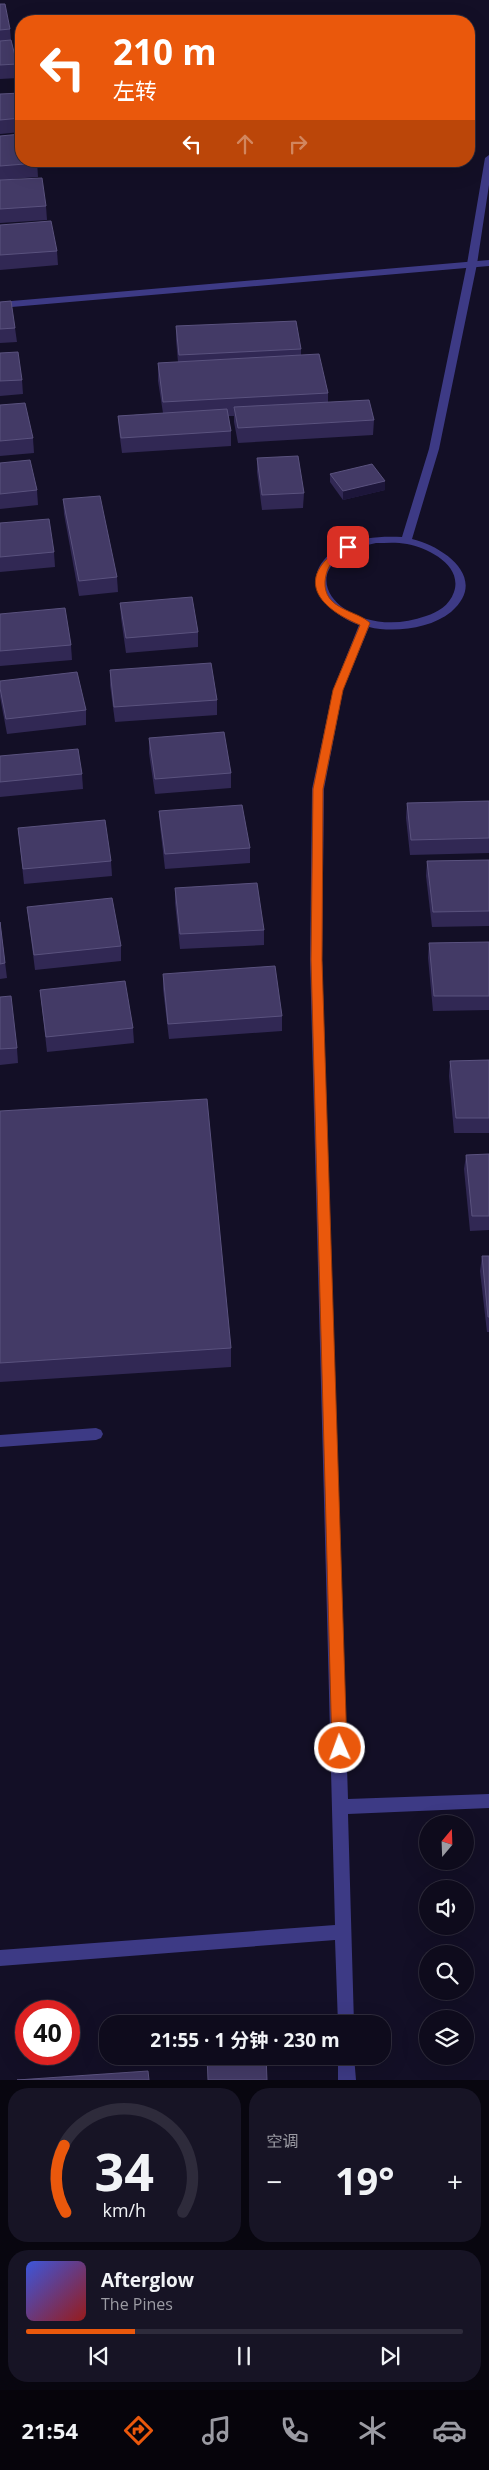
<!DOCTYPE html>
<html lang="zh">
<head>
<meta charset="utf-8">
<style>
  :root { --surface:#0e0b1c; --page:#171425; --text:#f1f3f6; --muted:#9b9ba3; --line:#2e2b3b; --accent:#ea580c }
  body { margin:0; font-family:"Open Sans","Noto Sans SC",sans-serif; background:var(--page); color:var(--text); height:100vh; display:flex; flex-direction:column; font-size:19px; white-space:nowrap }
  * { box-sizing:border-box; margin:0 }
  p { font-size:16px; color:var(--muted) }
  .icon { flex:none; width:28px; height:28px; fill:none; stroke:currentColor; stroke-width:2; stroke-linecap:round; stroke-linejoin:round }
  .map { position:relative; height:2080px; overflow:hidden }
  .sheet { display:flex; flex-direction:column; gap:8px; padding:8px; background:#08060f; flex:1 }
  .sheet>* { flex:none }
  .top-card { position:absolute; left:15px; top:15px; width:460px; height:152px; border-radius:20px; box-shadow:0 5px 20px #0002,0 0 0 1px var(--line); background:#ea580c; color:#fff; overflow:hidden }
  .needle { width:32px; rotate:19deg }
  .controls { position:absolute; left:419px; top:1815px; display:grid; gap:10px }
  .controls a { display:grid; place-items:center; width:55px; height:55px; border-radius:50%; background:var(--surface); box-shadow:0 5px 20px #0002,0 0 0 1px var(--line); font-size:25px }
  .speed { position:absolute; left:15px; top:2000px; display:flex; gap:10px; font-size:25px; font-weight:700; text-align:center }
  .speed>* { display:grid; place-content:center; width:65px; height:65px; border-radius:50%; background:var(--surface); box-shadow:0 5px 20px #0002,0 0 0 1px var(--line); line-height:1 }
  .speed .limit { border:8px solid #d22; background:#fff; color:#111 }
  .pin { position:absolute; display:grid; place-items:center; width:42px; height:42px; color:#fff; margin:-21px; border-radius:10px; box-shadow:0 2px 8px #0006 }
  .me { position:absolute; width:55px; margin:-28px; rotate:358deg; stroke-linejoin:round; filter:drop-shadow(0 0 4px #0008) }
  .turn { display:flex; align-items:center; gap:18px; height:105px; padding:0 15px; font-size:22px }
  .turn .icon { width:65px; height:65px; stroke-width:2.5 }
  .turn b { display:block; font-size:35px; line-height:42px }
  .lanes { display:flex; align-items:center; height:48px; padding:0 15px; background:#0003; justify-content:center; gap:25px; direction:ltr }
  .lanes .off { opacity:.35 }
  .big { font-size:38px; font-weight:700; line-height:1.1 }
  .sheet .widget { flex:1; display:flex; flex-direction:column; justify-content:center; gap:8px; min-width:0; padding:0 18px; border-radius:20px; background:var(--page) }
  .sheet .dial { align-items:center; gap:0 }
  .dial svg { height:130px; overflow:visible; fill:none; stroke:var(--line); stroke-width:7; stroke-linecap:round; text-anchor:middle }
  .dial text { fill:var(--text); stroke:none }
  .song { display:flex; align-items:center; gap:15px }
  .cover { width:60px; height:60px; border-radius:8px; background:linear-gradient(135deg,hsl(230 70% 55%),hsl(0 70% 35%)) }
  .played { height:5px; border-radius:2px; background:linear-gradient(90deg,var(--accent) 25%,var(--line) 25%) }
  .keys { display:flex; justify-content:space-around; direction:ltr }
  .heat { display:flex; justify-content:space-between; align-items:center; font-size:28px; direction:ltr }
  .sheet .tiles { flex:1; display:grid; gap:8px; grid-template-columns:1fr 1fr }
  .widget:last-child { grid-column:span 2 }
  .trip { position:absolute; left:99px; top:2015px; width:292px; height:50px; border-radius:20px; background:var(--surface); box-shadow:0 5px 20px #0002,0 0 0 1px var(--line); font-weight:700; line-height:50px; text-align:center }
  .tabs { display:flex; height:80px; justify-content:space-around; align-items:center; background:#06040b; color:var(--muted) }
  .tabs .icon { width:35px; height:35px }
  .tabs .current { color:var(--accent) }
  .tabs b { font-size:22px; color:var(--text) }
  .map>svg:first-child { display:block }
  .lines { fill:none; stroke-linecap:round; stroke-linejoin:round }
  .service { fill:#3d3a85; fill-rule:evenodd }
  .minor { fill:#3d3a85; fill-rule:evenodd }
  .tertiary { fill:#3d3a85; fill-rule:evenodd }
  .wall { fill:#312854 }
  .shaded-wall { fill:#1d163a }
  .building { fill:#433a66; stroke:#5a527e }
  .route { fill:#ea580c; stroke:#983908 }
</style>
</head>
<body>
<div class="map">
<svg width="489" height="2080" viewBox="0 0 489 2080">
  <rect width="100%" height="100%" fill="#130f26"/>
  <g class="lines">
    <path class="service" d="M96 1428 101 1430 103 1434 101 1438 96 1440 0 1447V1435Z"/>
    <path class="minor" d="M489 260V266L0 308V302Z"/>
    <g class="tertiary">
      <path d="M489 155V185L477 264 439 449 412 539C445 547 489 579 451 612 430 629 393 633 369 627L343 690 324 789 322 960 348 1799 489 1794V1808L348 1814 354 2024H338L335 1940 0 1966V1950L335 1925 310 960 312 789 333 690 359 625C318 609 295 570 344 545 362 537 383 536 402 537L429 449 467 264 485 158ZM376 543C386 543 397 542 407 544 428 548 463 565 454 592 449 606 438 612 426 616 347 645 275 565 376 543Z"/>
      <path d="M338 2056H354L356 2080H338Z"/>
    </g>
  </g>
  <g class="wall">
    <path d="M0 4 10 29 11 40 17 64 18 78 0 79Z"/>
    <path d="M0 94 21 95V132L0 134Z"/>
    <path d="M0 136 37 161 38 177 0 180Z"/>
    <path d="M0 180 46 206 47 220 0 223Z"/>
    <path d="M0 225 57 251 58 265 0 270Z"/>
    <path d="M0 302 15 328 17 342 0 343Z"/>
    <path d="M176 326 301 349V355L328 393V402L374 420 373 435 238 443 234 422V416H228L231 431V446L122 453 119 431 118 416 163 413 158 381V363L178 362 176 340Z"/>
    <path d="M0 353 22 380 23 394 0 396Z"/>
    <path d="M0 405 33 438 34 453 0 456Z"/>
    <path d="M257 458 304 493 303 508 262 510 257 472Z"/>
    <path d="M0 463 37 490 38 505 0 509Z"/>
    <path d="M330 474 385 481V490L343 500 330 482Z"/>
    <path d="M63 499 117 577 118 592 79 596 64 514Z"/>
    <path d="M0 523 54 552 55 567 0 572Z"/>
    <path d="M120 603 198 632V647L126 653 121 618Z"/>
    <path d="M0 614 71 645 72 660 0 666Z"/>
    <path d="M110 670 217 700V715L115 722 110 685Z"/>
    <path d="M0 681 86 710V725L7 734 0 697Z"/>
    <path d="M149 738 231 773V788L155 794 149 753Z"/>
    <path d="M0 756 82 774 83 789 0 797Z"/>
    <path d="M489 801V853L410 855 406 818 407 803Z"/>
    <path d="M159 811 250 848V863L165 869 160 826Z"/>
    <path d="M18 828 111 861 112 876 24 884Z"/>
    <path d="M489 860V926L432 927 426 876 427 861Z"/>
    <path d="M175 888 264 930V945L180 949 175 903Z"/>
    <path d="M27 907 121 946V961L35 970Z"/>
    <path d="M0 922 7 978 0 979Z"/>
    <path d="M489 942V1010L433 1011 428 958 429 943Z"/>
    <path d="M163 974 282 1016V1031L169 1039 163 989Z"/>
    <path d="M40 990 133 1028 134 1043 47 1052Z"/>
    <path d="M0 997 17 1048 18 1063 0 1065Z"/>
    <path d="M489 1060V1133H454L449 1076 450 1061Z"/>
    <path d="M0 1111 231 1348V1367L0 1382Z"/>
    <path d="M489 1154V1230L470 1231 464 1169 466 1155Z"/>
    <path d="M482 1256H489V1332H487L480 1271Z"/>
  </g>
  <path class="shaded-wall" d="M385 481V490L343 500V491Z"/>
  <g class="building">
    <path d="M0 4H5L10 29 0 30Z"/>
    <path d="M11 40 17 64 0 65V41Z"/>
    <path d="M21 93V118L0 120V94Z"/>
    <path d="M21 134V161H37V163L0 166V136Z"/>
    <path d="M42 178 46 206 0 209V180Z"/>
    <path d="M51 221 57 251 0 255V225Z"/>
    <path d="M11 301 15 328 0 329V302Z"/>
    <path d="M296 321 301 349 179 355 176 326Z"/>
    <path d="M18 352 22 380 0 381V353Z"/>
    <path d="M319 354 328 393 163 402 158 363Z"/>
    <path d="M369 400 374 420 238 428 234 407Z"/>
    <path d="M25 403 33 438 0 441V405Z"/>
    <path d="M227 409 231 431 121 438 118 416Z"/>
    <path d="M298 456 304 493 262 495 257 458Z"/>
    <path d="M30 460 37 490 0 494V463Z"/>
    <path d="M372 464 385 481 343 491 330 474Z"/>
    <path d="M100 496 117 577 79 581 63 499Z"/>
    <path d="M49 519 54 552 0 557V523Z"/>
    <path d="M192 597 198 632 126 638 120 603Z"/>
    <path d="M65 608 71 645 0 651V614Z"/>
    <path d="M211 663 217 700 114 707 110 670Z"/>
    <path d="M77 672 86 710 6 719 0 688V681Z"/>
    <path d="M224 732 231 773 155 779 149 738Z"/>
    <path d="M78 749 82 774 0 782V756Z"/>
    <path d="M489 801V838L411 840 407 803Z"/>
    <path d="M242 805 250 848 165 854 159 811Z"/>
    <path d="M105 820 111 861 23 869 18 828Z"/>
    <path d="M489 860V911L433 912 427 861Z"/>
    <path d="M257 883 264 930 180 934 175 888Z"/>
    <path d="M112 898 121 946 34 955 27 907Z"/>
    <path d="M0 922 5 963 0 964Z"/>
    <path d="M489 942V996H434L429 943Z"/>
    <path d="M275 966 282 1016 168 1024 163 974Z"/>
    <path d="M125 981 133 1028 46 1037 40 990Z"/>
    <path d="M11 996 17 1048 0 1049V997Z"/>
    <path d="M489 1060V1118H456L450 1061Z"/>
    <path d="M207 1099 231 1348 0 1363V1111Z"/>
    <path d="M489 1154V1216H472L466 1155Z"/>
    <path d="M482 1256H489V1317H488Z"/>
    <path d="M207 2056H266L267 2080H208Z"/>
    <path d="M148 2071 149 2080H17Z"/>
  </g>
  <path class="route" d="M345 545 353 547C348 553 339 555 334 560 328 566 326 573 325 581 323 610 357 610 370 623L343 690 323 789 322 960 347 1748 345 1752 340 1754 334 1752 332 1748 311 960 313 789 333 690 360 625C314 606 295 576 345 545Z"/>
</svg>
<div class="controls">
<a><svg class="needle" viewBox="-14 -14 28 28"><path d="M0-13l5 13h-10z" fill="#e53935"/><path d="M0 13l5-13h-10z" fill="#9b9ba3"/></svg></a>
<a><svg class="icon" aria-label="sound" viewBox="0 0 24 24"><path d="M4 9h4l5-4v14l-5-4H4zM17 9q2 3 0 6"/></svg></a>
<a><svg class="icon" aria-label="search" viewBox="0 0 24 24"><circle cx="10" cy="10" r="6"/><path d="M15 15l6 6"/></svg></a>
<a><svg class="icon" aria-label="layers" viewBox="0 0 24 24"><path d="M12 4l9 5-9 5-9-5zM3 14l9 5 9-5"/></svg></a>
</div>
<div class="speed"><div class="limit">40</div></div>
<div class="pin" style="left:348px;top:547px;background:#d93025"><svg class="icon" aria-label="arrive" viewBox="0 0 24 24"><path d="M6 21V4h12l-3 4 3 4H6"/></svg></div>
<svg class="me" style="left:340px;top:1748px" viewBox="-20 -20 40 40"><circle r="17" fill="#ea580c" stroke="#fff" stroke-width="3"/><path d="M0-11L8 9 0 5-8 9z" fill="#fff"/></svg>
<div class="trip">21:55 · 1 分钟 · 230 m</div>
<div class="top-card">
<div class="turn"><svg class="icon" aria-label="left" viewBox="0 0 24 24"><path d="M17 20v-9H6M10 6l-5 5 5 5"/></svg><div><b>210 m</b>左转</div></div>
<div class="lanes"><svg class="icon" aria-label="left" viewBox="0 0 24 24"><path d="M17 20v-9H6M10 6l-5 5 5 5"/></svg><svg class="icon off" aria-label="ahead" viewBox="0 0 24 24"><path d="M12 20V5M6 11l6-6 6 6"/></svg><svg class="icon off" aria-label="right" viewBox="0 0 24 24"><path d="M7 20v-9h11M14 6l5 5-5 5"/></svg></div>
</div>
</div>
<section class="sheet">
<div class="tiles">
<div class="widget dial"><svg viewBox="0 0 100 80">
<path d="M14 69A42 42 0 1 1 86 69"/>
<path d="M14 69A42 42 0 0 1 13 28" stroke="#ea580c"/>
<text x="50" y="56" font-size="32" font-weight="700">34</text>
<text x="50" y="72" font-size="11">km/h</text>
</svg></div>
<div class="widget"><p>空调</p>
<div class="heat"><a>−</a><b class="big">19°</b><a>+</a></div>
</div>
<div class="widget">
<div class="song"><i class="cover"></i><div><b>Afterglow</b><p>The Pines</p></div></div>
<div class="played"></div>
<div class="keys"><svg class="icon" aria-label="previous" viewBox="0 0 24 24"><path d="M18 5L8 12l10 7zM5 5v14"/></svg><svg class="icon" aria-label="pause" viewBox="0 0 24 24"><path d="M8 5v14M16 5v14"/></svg><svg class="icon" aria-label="next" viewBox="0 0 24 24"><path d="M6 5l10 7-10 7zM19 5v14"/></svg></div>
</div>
</div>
</section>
<nav class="tabs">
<b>21:54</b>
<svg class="icon current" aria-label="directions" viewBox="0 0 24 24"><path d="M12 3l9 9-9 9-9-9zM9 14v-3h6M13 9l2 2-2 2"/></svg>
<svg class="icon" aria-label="music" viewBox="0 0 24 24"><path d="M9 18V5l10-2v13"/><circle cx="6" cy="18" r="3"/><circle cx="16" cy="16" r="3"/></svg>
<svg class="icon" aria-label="phone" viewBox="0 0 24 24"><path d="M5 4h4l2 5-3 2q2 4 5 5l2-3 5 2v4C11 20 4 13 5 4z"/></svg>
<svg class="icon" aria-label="climate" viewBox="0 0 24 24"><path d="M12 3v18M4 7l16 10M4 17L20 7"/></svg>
<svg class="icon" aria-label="car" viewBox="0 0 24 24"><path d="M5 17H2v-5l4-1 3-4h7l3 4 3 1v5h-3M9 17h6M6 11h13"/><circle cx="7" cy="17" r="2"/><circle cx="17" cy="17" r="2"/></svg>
</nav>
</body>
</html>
